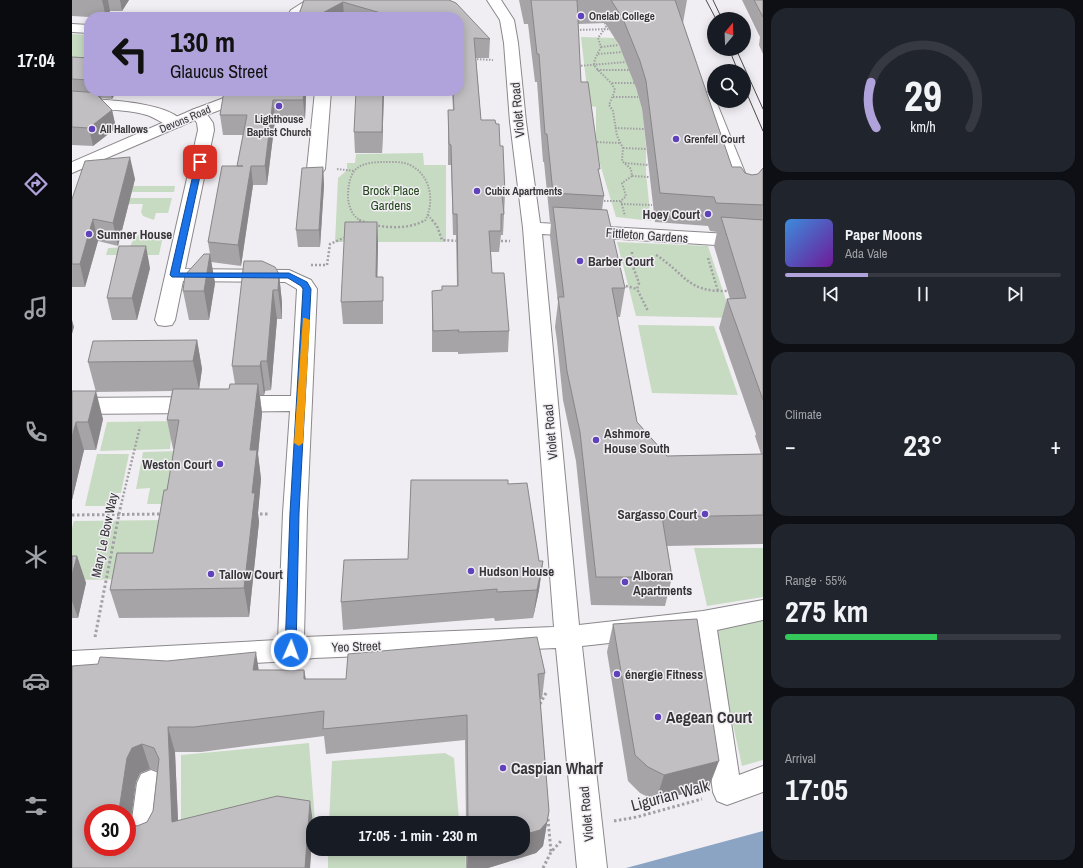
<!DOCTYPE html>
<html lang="en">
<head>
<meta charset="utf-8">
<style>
  :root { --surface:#171b24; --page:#20242c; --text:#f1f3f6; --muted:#9ea1a6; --line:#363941; --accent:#b0a3db }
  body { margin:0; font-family:"Archivo Narrow",sans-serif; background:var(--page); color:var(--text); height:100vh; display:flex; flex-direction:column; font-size:15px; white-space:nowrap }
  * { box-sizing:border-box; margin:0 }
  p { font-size:13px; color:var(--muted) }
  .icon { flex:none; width:22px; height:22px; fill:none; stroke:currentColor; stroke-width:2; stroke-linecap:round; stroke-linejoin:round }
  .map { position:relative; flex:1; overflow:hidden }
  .side { display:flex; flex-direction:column; gap:8px; padding:8px; background:#0d0f14; width:320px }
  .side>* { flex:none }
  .top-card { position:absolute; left:12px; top:12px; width:380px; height:84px; border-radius:16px; box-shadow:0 2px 10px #0003; background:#b0a3db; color:#111; overflow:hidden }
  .needle { width:26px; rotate:19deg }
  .controls { position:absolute; left:635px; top:12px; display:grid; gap:8px }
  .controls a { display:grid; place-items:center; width:44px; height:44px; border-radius:50%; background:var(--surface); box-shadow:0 2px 10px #0003; font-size:20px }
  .speed { position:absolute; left:12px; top:804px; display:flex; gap:8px; font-size:20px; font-weight:700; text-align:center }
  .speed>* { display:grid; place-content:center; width:52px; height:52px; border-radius:50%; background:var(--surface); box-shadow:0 2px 10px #0003; line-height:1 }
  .speed .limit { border:6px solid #d22; background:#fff; color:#111 }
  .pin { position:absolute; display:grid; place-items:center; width:34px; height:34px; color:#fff; margin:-17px; border-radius:8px; box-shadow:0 2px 6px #0006 }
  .me { position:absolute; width:44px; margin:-22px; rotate:2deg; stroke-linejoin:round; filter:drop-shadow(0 0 3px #0008) }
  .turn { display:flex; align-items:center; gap:14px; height:84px; padding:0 20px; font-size:18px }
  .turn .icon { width:52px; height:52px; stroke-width:2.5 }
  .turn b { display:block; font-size:28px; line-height:34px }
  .big { font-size:30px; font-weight:800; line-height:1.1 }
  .side .card { flex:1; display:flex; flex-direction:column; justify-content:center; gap:6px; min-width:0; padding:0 14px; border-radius:16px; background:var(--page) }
  .side .dial { align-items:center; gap:0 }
  .dial svg { height:104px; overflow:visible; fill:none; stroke:var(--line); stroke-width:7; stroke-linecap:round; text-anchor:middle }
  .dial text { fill:var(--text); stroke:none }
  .song { display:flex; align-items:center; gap:12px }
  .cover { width:48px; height:48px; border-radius:6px; background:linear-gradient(135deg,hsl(210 70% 55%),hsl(280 70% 35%)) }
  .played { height:4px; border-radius:2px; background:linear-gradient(90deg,var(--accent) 30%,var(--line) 30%) }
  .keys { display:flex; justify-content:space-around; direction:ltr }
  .heat { display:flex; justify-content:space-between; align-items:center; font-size:22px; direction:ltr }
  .charge { height:6px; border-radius:3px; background:linear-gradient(90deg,#34c759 55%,var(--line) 0) }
  .trip { position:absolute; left:234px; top:816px; width:224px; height:40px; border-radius:16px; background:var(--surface); box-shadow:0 2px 10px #0003; font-weight:800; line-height:40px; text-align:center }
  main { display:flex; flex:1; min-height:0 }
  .menu { display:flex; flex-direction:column; width:72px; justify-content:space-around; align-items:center; background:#090b0e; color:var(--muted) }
  .menu .icon { width:28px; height:28px }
  .menu .on { color:var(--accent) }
  .menu b { font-size:18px; color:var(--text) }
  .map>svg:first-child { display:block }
  .green { fill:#c7dbc2 }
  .water { fill:#8ba4c4 }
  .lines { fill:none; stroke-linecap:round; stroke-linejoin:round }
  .minor-casing { stroke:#8b888c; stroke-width:2 }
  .major-casing { stroke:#8b888c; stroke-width:2 }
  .path-far2 { stroke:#a2a0a4; stroke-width:2; stroke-dasharray:1.5 1.5; stroke-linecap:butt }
  .path-far1 { stroke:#a2a0a4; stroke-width:2.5; stroke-dasharray:2 2; stroke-linecap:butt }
  .path { stroke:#a2a0a4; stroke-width:3; stroke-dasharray:2.5 2.5; stroke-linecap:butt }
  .minor { fill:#fff; fill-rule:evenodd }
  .major { fill:#fff; fill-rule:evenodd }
  .tram { stroke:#4b4a4c; stroke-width:1 }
  .wall { fill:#a7a4a8; fill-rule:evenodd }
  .shaded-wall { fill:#888688 }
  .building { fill:#c2bfc3; stroke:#888688; fill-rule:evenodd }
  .route { fill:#1a73e8; stroke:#114b97 }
  .slow { fill:#f59e0b }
  .poi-dot { fill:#6042bb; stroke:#f1eef3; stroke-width:1.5 }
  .labels { text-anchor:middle; stroke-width:3; stroke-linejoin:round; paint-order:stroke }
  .far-poi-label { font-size:11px; font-weight:bold; fill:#363537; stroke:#f1eef3; text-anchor:start }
  .far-street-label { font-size:11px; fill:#363537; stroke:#f1eef3 }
  .street-label { font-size:13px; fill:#363537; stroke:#f1eef3 }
  .park-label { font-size:13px; fill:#23481b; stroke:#f1eef3 }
  .poi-label { font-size:13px; font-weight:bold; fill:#363537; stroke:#f1eef3; text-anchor:start }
  .near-poi-label { font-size:16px; font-weight:bold; fill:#363537; stroke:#f1eef3; text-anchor:start }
  .near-street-label { font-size:16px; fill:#363537; stroke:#f1eef3 }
</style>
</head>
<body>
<main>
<nav class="menu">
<b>17:04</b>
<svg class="icon on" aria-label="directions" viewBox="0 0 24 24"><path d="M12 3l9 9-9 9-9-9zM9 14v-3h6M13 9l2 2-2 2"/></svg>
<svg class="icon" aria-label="music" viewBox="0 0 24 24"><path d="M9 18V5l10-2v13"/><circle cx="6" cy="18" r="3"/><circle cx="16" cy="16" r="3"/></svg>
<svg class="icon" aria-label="phone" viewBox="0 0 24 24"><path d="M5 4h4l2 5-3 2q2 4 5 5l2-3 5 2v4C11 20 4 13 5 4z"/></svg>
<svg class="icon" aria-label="climate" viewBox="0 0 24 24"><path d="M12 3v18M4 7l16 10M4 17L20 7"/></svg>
<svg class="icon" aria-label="car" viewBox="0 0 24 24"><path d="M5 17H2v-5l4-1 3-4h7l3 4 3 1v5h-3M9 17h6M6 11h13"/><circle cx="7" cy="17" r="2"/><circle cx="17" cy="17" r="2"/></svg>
<svg class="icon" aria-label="filters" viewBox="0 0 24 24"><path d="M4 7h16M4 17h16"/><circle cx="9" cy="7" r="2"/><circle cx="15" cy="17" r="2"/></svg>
</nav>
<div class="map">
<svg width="691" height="868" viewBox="0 0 691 868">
  <rect width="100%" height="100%" fill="#f1eef3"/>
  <g class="green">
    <path d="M0 34 17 35V68L0 67Z"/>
    <path d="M509 37 543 38 550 52 563 85 570 109 574 147V173L579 221 544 217 528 164 524 140V107L517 106Z"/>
    <path d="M351 153 352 165H374V242H263L266 178 275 170V163H283L284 154Z"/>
    <path d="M51 186H103L102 192H52Z"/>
    <path d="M56 198H100L96 213H84L82 220 71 216 69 212 71 204H55Z"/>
    <path d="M78 231H92L87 255H34L36 248 58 247C62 236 67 233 78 231Z"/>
    <path d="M545 242 636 246 660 318 564 316Z"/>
    <path d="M566 325 642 326 666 395 580 393Z"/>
    <path d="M101 421 98 449 28 451 35 422Z"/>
    <path d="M107 451 98 504H75L78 488 64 489 71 452Z"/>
    <path d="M25 454H57L49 493H39L36 506H13Z"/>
    <path d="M94 520 79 579 0 580V528L2 521Z"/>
    <path d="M622 548H691V597L635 606Z"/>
    <path d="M691 619V760L670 766 640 628Z"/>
    <path d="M237 743 243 821 208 816 109 839V755Z"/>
    <path d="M373 753 382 758 387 820 391 821 392 823H257L260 761Z"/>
    <path d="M256 849H393L394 868H256Z"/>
  </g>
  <path class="water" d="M691 831V868H554L569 864Z"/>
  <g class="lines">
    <defs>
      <g id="minor">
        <path d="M235 0H252L229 17H215L219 10Z"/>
        <path d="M415 0H429L442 20 446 43 454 122 468 223 691 236V248L470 234 507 625 631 611 691 600V620L645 630 667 775 691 766V792L655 805 645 801 641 792 620 634 510 646 535 868H505L484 648 242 658 219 661 0 673V651L206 640 211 513 218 411 159 412 151 409 148 404 151 399 159 396H219L225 289 213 282 111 281 103 320 100 325 93 326 86 325 83 320 126 130 125 123 118 113 120 110 126 108 132 110 141 123 142 130 113 269 217 270 239 280 245 289 235 513 232 637 482 627 451 228 438 122 432 43 428 20Z"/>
        <path d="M0 24 17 25V33L0 32Z"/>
        <path d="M243 91H259L253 169 250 173 244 174 238 173 235 169Z"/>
        <path d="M634 92 640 94 642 101H644L682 195 679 199 673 200 667 199 664 195 626 97 628 94Z"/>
        <path d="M0 98C26 100 96 100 112 123L110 126C97 130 87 119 75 115 51 108 24 110 0 108Z"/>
        <path d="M127 397 135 400 138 405 135 410 127 413 0 414V398Z"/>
        <path d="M79 770 89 774 93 783 88 834 83 844 73 848 63 844 58 834 65 783 69 774Z"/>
      </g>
      <path id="major" d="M170 91H192L190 94 132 116 0 173V162L120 110Z"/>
    </defs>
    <use href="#minor" class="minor-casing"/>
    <use href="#major" class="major-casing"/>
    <g class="path-far2">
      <path d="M532 20 534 27 526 38 529 47 523 59 522 65C529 75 539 80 543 90L537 105 541 111 545 136 551 148 550 161 559 169 560 176 550 183 554 196 549 201 553 216"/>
      <path d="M505 30 540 29"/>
      <path d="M529 47 547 45"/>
      <path d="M526 54 550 52"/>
      <path d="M402 59 421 60"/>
      <path d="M506 66 554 62"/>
      <path d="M525 70H557"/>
      <path d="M540 83H562"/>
      <path d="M541 97H566"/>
      <path d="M543 128 572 129"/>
      <path d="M522 142 548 143"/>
      <path d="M551 148 574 149"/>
      <path d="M553 163 576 165"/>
      <path d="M265 169 283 171"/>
      <path d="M560 176 577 177"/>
      <path d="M532 201H549"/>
      <path d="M549 204 580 205"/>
      <path d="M356 215 361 221"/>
      <path d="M289 221C280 216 277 207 276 198 276 188 277 176 284 169 291 163 302 162 311 162 319 162 330 161 338 165 359 175 363 202 353 221"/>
    </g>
    <g class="path-far1">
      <path d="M287 220C305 228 336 231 353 220"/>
      <path d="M360 220 365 226 370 240 386 241"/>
      <path d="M425 241H438"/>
      <path d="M560 252V264L567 283 565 289 576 311"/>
      <path d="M584 255C614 274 614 292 655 291"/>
      <path d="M636 258 646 291"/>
      <path d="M239 265H255L258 244 274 237"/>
      <path d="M550 285 565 289"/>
      <path d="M49 505 68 427"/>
    </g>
    <g class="path">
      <path d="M183 514H198"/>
      <path d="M0 515 90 514"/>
      <path d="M23 637 49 504"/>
      <path d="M468 704 474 693"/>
      <path d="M476 819 479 852"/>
      <path d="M542 821 565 817 630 799"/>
      <path d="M471 868 479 852 489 841"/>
    </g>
    <use href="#minor" class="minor"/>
    <use href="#major" class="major"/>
    <g class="tram">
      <path d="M634 0 644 19"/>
      <path d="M641 0 650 19"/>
      <path d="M657 49 666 71"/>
      <path d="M664 49 691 109"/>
      <path d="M672 87 691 131"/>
    </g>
  </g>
  <g class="wall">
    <path d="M0 0H57L50 11H38L35 17H17L0 16Z"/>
    <path d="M232 0H377L418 39 417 58H404L409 120 428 146 433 195 431 235H429L427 252H419L420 273 437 331 436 352 386 354V352H360V291L370 290 385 286 384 235H381L379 165H376V110H381L380 91H387V17H226Z"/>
    <path d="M447 0H615L611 23 660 167 673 173 680 175 686 174 691 168V544L595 546 600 577 593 606 519 605 504 461 491 400 485 341 483 327 486 302 478 236 479 222H478L472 162H471L465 82H463L456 24H452ZM533 23 547 45 564 88 570 109 583 222 636 226 638 231 645 232 642 246 658 299H655L647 328 684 434 683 436 689 454 595 456 565 422 545 317H548L553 288 530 210 532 196 527 175 509 82 506 24Z"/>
    <path d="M670 0H691V54L687 45 688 37Z"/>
    <path d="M0 57 17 58V91H45L40 99 30 98V100L40 110 44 128 21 146 0 145Z"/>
    <path d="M152 91H234V97L233 119 203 120 195 185H181L169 266 139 262 143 283 137 320H117L111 291 138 254 136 242 165 166 171 135H151L148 115Z"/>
    <path d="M312 91 310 153H283L282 132Z"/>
    <path d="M251 167 252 185 248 247H226L224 230Z"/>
    <path d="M63 179 46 246 26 241 13 287H0V199Z"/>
    <path d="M305 222 306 244 305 277H311V324H271L269 302Z"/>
    <path d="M78 268 65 320H40L35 298Z"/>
    <path d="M207 274 210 303V319H205L199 390 193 391 192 395H188L190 413 186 454 189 479 186 513 187 522 177 617 47 618 38 590 81 553 95 490 102 449H101L95 420 100 391 24 392 16 362 125 340 130 369 127 389H157L163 384 160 366Z"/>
    <path d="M0 391 31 419 24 450H12L0 500Z"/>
    <path d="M436 484 467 561H471L467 590 461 618 423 621 422 618 271 630 269 602 336 559Z"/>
    <path d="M0 556H5L14 583 6 618H0Z"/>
    <path d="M541 624 637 787 584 801 568 793 556 781 535 652Z"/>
    <path d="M0 666 187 670H232L234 679H274L473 673 470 699H468L477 811 473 835 471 846 464 853 416 868H394V849H451V823H394L393 740 254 754 252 736 129 752H103L106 820 241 823 238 868H0ZM78 769 85 771 81 811 75 822 65 826 58 824 64 782 68 773Z"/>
  </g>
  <g class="shaded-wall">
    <path d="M30 0H36L38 11 35 17H34Z"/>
    <path d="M48 0H57L50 11Z"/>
    <path d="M271 2 272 17H243Z"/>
    <path d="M38 91H45L40 99Z"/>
    <path d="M232 91H234V97L233 119 231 100Z"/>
    <path d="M311 91H312L310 153V132Z"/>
    <path d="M28 93 32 111 26 96Z"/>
    <path d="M201 100 203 120 195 185 193 166Z"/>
    <path d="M40 110 44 128 21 146 17 128Z"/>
    <path d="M58 157 63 179 46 246 41 223Z"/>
    <path d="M179 166 181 185 169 266 166 245Z"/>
    <path d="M251 167 252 185 248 247 247 230Z"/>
    <path d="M21 219 26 241 13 287 8 264Z"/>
    <path d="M305 222 306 244 305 299 304 277Z"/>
    <path d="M74 246 78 268 65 320 60 298Z"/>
    <path d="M138 254 143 283 137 320 132 291Z"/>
    <path d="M207 274 210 303V319L206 290Z"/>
    <path d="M201 290 205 319 199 390 195 361Z"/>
    <path d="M0 320 2 327 0 334Z"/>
    <path d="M125 340 130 369 127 390 121 361Z"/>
    <path d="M189 361 193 391 192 395 188 366Z"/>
    <path d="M186 384 190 413 186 454 189 479 186 513 187 522 177 617 172 588 180 493 178 450Z"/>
    <path d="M24 391 31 419 24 450 16 422Z"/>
    <path d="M4 422 12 450 0 500V437Z"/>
    <path d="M5 556 14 583 6 618 0 601V575Z"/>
    <path d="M471 561 467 590 461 618 465 590Z"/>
    <path d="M184 652 188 678 181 670Z"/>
    <path d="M232 670 236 695 232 679Z"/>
    <path d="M96 727 103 752 107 845 100 822Z"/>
    <path d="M70 744 78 769 68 773 64 782 57 834 55 830V813H48L47 810 55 758 60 748Z"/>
    <path d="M647 761 637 787 584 801 592 775Z"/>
    <path d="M238 801 241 823 238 868H233Z"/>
    <path d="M477 811 473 835 471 846 464 853 416 868H395L396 852 405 849H451V835Z"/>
  </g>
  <g class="building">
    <path d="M232 0H377L384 3 418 39 402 38 409 120H423L424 124H427L428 146H431L433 195H430L432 214H429V231H417L420 273H432L437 331 386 332 387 330 361 331 360 291 370 290V286H386L385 214H381L379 145 377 144 376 110H382L381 91H387V17H318L319 16 271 2 243 17H226Z"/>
    <path d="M459 0H505L509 82H516L528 169H526L532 196 481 193 475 134H473L467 54H465Z"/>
    <path d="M539 0H603L660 167H669L673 173 680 175 686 174 691 168V205L644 203 642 197 588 193 574 81 568 61 551 19Z"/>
    <path d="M682 0H691V17Z"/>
    <path d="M0 57 17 58V80L0 79Z"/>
    <path d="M0 91 28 93 26 96 40 110 17 128 0 127Z"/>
    <path d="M152 91H232L231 100H201L193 166H179L166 245 136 242 150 166H171H165L175 115H148Z"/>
    <path d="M284 91H311L310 132H282Z"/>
    <path d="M58 157 41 223 21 219 8 264H0V199L13 161Z"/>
    <path d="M251 167 247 230H224L230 168Z"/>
    <path d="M481 207 535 210 553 288H540L565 422 595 456 691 454V515L590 517 600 577H524L508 432 495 371 488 312 486 297H492Z"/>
    <path d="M649 217 691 220V400L655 299 674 298Z"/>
    <path d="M273 222H305L304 277H311V301L269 302Z"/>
    <path d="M47 246H74L60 298H35Z"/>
    <path d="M132 254H138L132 291H111L113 275Z"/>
    <path d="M172 261H190L203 267 207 274 206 290H201L195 361H189L188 366H160Z"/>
    <path d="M125 340 121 361 16 362 21 341Z"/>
    <path d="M158 384H186L178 450H185L180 493H183L172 588 38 590 45 553H81L92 490H95L107 420H95L101 389H157Z"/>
    <path d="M0 391H24L16 422H4L0 437Z"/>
    <path d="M339 480H436V484L455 483 467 561H471L465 590 425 592V589L269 602 272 560 336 559Z"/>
    <path d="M0 556H5L0 575Z"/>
    <path d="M625 619 647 761 592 775 576 767 563 755 541 624Z"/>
    <path d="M465 637 473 673 466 674 477 811 475 822 468 830 451 835V823H396L395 715 251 729 252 711 122 727H96L100 822 205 796 238 801 233 868H0V666L26 664 28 657 95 661 184 652 181 670H232V679H274L276 654ZM70 744 82 748 87 759 81 811 75 822 65 826 55 823V847H21V813H49L47 810 55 758 60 748Z"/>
    <path d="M396 849H405L396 852Z"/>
  </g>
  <path class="route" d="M128 160 131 162 107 273H217L235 282 239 289 227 513 224 650 223 653 219 655 215 653 213 650 218 513 231 289 229 286 216 278 100 277 98 275 124 162Z"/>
  <path class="slow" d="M231 318H233L238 320 231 443 227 446 222 443Z"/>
  <g class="poi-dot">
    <circle cx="509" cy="16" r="4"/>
    <circle cx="207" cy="106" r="4"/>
    <circle cx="20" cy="129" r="4"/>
    <circle cx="604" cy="139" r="4"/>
    <circle cx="405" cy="191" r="4"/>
    <circle cx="636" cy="214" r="4"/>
    <circle cx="17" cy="234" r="4"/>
    <circle cx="508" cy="261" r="4"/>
    <circle cx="524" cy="440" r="4"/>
    <circle cx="148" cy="464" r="4"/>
    <circle cx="633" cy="514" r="4"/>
    <circle cx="399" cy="571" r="4"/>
    <circle cx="139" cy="574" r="4"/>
    <circle cx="553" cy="582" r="4"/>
    <circle cx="545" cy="674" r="4"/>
    <circle cx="586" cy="717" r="4"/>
    <circle cx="431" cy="768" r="4"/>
  </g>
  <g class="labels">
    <g class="far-poi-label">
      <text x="517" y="20">Onelab College</text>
      <text x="207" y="123" text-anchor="middle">Lighthouse<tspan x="207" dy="13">Baptist Church</tspan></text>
      <text x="28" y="133">All Hallows</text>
      <text x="612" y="143">Grenfell Court</text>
      <text x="413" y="195">Cubix Apartments</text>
    </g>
    <g class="far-street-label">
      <text transform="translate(113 119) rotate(-23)" y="4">Devons Road</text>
    </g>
    <g class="street-label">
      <text transform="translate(445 110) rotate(-95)" y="5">Violet Road</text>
      <text transform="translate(575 235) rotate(4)" y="5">Fittleton Gardens</text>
      <text transform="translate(478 432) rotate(-95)" y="5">Violet Road</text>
      <text transform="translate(32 535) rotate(-78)" y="5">Mary Le Bow Way</text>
      <text transform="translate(284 646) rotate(-2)" y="5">Yeo Street</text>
      <text transform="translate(514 814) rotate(-95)" y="5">Violet Road</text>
    </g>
    <g class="park-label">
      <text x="319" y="195">Brock Place<tspan x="319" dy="15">Gardens</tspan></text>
    </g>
    <g class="poi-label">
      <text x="628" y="219" text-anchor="end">Hoey Court</text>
      <text x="25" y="239">Sumner House</text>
      <text x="516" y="266">Barber Court</text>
      <text x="532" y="438">Ashmore<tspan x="532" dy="15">House South</tspan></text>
      <text x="140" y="469" text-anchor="end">Weston Court</text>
      <text x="625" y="519" text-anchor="end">Sargasso Court</text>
      <text x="407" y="576">Hudson House</text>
      <text x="147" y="579">Tallow Court</text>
      <text x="561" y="580">Alboran<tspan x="561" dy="15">Apartments</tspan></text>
      <text x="553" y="679">énergie Fitness</text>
    </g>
    <g class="near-poi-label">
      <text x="594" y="723">Aegean Court</text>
      <text x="439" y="774">Caspian Wharf</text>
    </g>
    <g class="near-street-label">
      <text transform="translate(598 795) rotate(-15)" y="6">Ligurian Walk</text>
    </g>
  </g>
</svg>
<div class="controls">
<a><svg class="needle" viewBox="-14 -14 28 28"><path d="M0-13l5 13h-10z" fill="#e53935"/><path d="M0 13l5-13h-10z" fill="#9ea1a6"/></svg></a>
<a><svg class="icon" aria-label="search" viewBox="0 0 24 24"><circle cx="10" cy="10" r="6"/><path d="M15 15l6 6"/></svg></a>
</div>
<div class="speed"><div class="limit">30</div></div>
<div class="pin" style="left:128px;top:162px;background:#d93025"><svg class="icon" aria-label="arrive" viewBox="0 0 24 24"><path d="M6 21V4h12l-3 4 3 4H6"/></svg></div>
<svg class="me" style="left:219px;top:650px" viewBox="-20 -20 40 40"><circle r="17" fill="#1a73e8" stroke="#fff" stroke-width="3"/><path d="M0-11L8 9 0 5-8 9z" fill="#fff"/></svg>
<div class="trip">17:05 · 1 min · 230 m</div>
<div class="top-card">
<div class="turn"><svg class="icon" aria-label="left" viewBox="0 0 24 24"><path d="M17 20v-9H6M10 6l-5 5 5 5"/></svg><div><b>130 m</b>Glaucus Street</div></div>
</div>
</div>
<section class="side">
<div class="card dial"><svg viewBox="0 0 100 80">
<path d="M14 69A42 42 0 1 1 86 69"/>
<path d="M14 69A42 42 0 0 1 10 34" stroke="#b0a3db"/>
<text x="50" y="56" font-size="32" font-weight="700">29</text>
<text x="50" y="72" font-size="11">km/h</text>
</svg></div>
<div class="card">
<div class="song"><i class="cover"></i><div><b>Paper Moons</b><p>Ada Vale</p></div></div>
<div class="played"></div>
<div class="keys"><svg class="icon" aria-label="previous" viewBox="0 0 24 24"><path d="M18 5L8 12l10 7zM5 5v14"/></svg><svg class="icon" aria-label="pause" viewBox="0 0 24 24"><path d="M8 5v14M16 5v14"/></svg><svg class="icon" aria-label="next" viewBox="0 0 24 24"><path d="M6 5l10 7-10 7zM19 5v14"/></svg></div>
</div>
<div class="card"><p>Climate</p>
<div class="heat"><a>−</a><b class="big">23°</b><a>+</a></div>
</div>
<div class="card"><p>Range · 55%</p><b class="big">275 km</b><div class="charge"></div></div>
<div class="card"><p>Arrival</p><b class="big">17:05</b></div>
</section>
</main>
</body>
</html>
